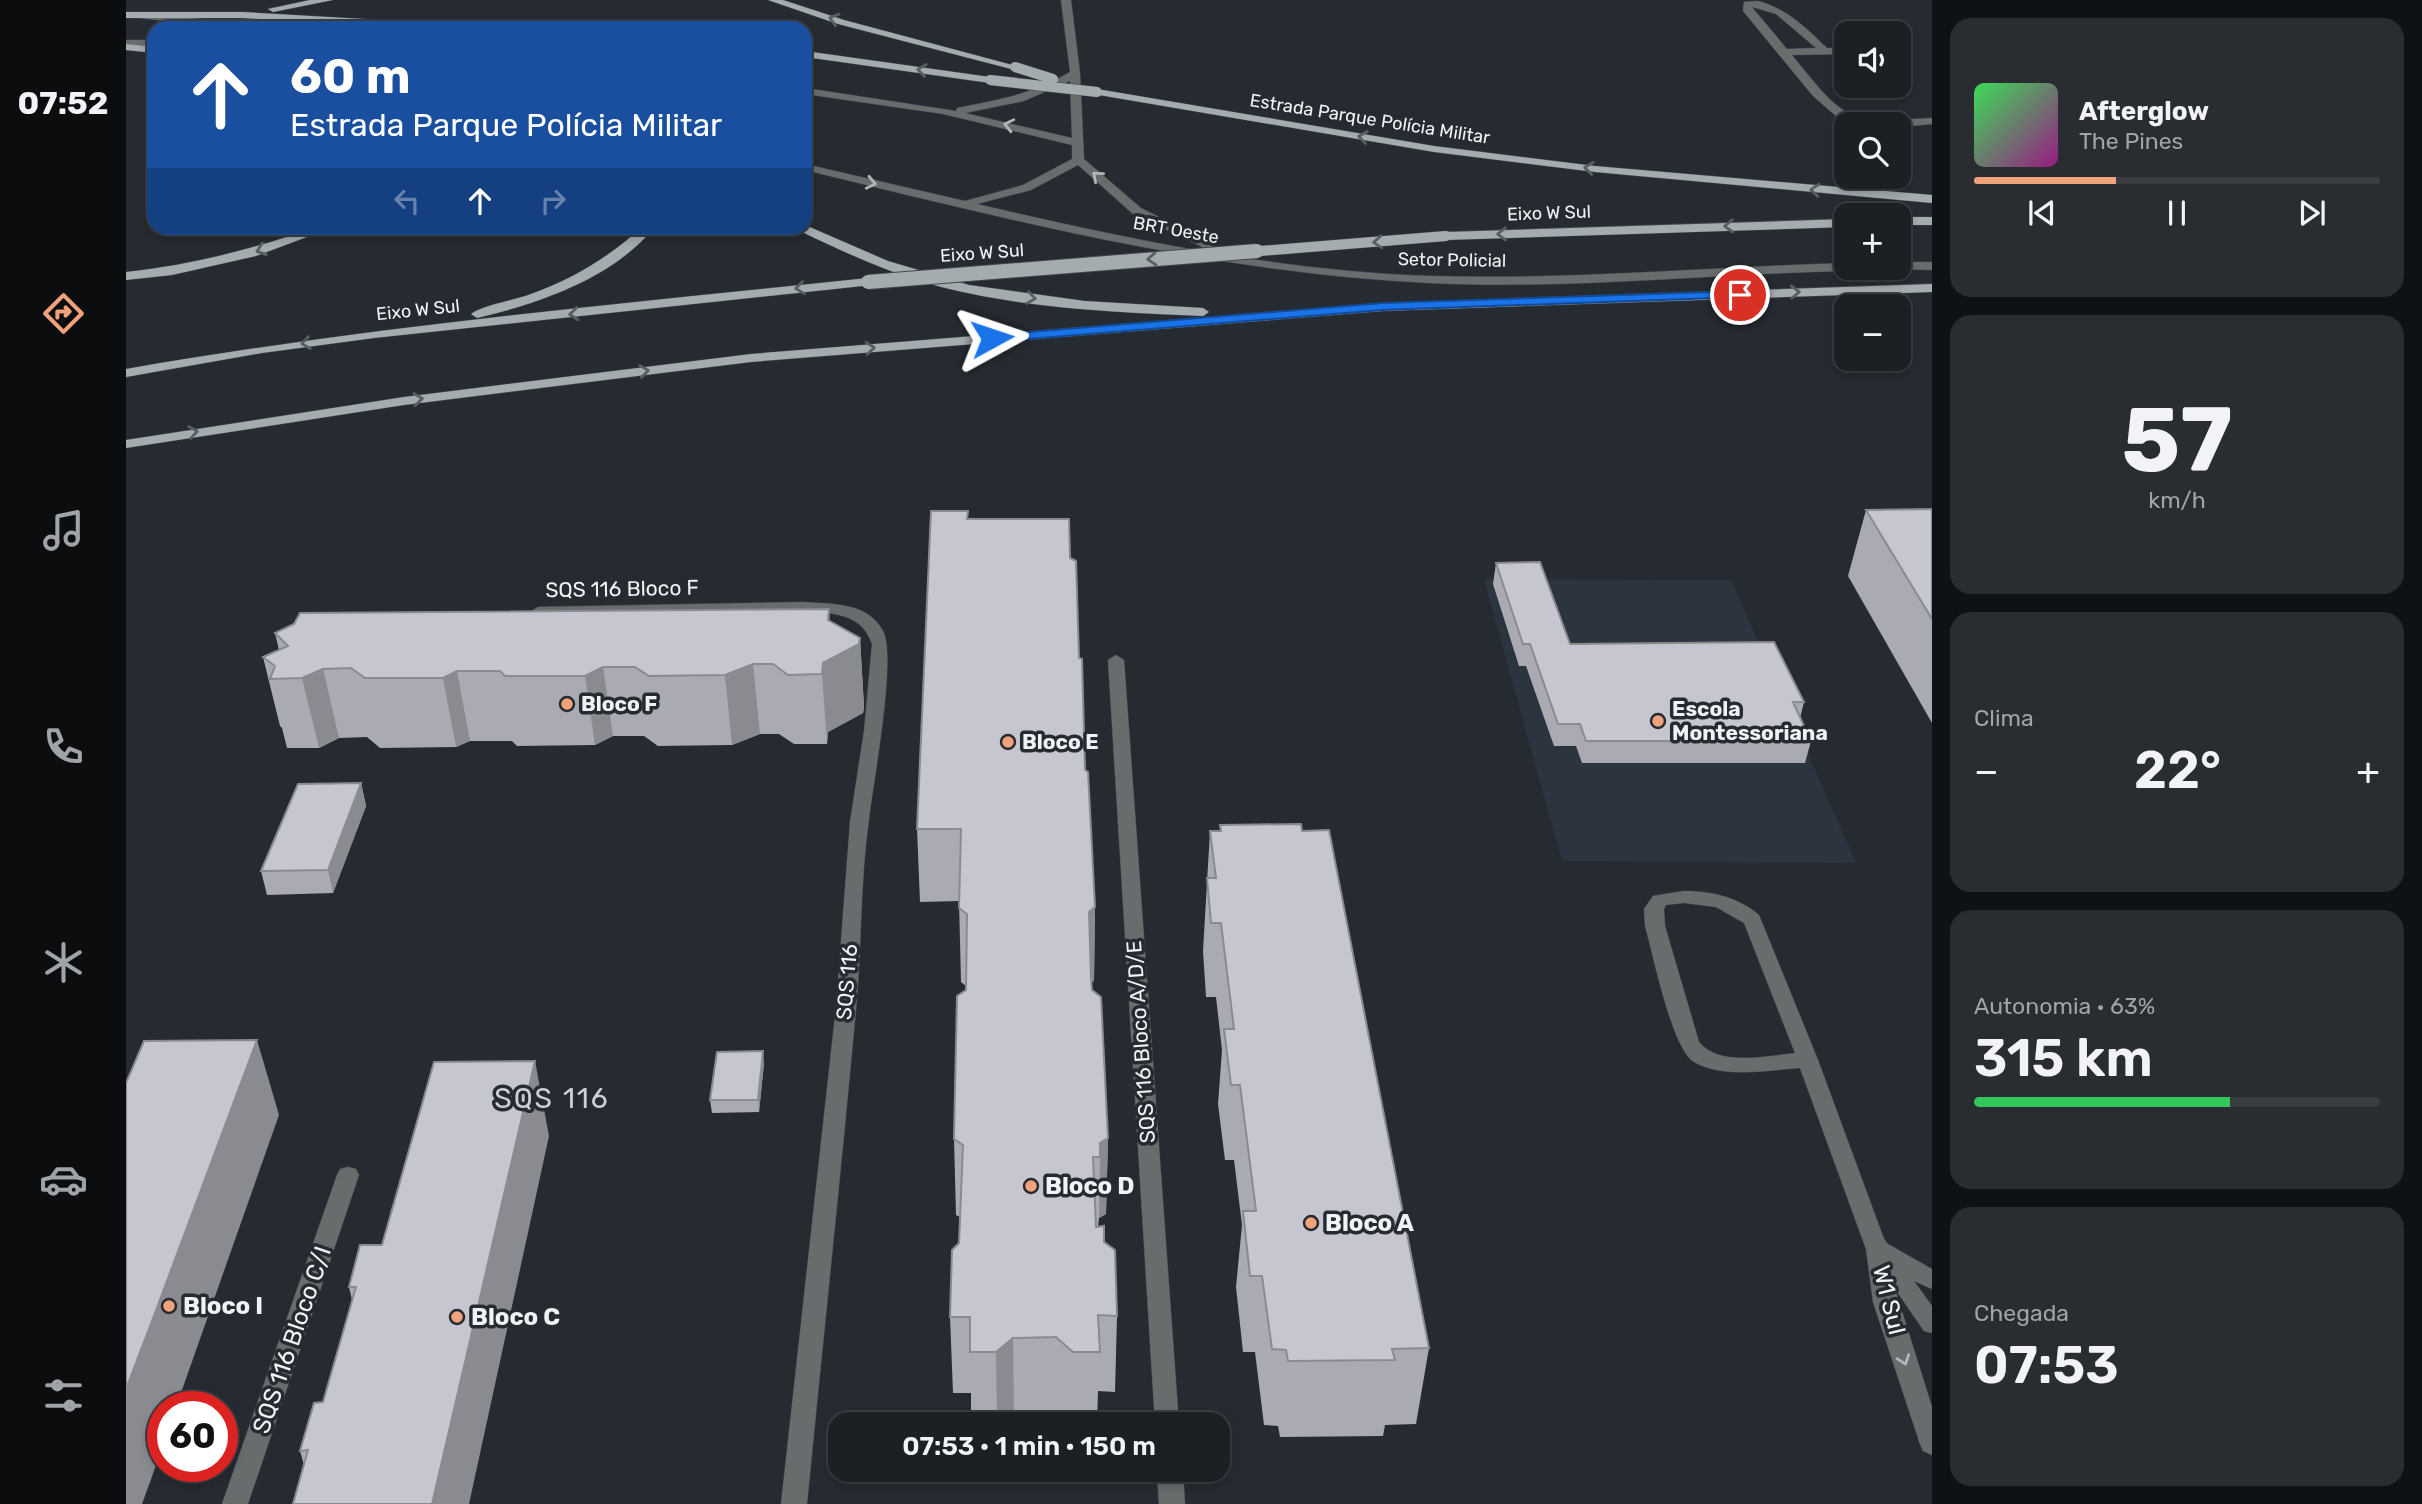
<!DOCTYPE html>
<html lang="pt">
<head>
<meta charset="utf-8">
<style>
  :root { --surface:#1c2025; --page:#292d32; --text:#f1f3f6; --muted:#a0a3a7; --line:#3a3e42; --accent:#f0a27a }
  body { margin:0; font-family:Rubik,sans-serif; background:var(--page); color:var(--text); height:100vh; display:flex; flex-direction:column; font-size:26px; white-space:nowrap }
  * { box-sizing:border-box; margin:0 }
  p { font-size:23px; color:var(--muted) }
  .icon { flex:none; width:38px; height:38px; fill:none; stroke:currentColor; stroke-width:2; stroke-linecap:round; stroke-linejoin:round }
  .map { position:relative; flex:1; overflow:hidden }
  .panel { display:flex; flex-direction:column; gap:18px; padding:18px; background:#0f1214; width:490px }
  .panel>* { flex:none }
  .top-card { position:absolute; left:21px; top:21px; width:665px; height:214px; border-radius:21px; box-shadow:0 4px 10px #0003,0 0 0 2px var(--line); background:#1a4fa0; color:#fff; overflow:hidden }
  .tools { position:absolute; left:1708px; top:21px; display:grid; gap:14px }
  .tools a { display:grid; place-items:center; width:77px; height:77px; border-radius:14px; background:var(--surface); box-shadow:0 4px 10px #0003,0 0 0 2px var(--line); font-size:35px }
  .speed { position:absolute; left:21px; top:1391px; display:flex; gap:14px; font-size:35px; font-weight:700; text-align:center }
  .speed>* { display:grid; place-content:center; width:91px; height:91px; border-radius:50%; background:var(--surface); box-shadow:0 4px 10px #0003,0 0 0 2px var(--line); line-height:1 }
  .speed .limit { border:10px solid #d22; background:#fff; color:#111 }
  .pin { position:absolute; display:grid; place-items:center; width:60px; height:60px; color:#fff; margin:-30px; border:4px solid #fff; border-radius:50%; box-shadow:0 2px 7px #0007 }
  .me { position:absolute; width:77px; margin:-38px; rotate:85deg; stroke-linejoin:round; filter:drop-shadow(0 0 5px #0008) }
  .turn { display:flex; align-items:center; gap:24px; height:147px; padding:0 28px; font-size:32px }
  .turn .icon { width:91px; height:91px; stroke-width:2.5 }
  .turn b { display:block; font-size:49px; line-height:60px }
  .lanes { display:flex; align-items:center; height:66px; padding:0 28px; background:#0003; justify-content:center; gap:35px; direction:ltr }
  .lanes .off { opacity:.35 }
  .big { font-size:52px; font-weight:600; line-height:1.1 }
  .panel .card { flex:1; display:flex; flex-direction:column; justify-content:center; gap:10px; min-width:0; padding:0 24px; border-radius:21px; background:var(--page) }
  .panel .dial { align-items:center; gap:0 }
  .dial b { font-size:91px; line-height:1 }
  .song { display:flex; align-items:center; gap:21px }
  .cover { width:84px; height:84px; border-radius:10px; background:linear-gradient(135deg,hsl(130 70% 55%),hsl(310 70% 35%)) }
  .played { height:7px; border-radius:4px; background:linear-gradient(90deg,var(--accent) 35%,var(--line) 35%) }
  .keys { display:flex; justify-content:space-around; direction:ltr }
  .heat { display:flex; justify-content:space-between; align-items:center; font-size:38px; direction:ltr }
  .charge { height:10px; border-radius:5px; background:linear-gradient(90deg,#34c759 63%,var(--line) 0) }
  .trip { position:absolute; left:702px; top:1412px; width:402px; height:70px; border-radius:21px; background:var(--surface); box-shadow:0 4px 10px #0003,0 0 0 2px var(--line); font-weight:600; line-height:70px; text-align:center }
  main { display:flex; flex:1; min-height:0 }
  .menu { display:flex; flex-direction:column; width:126px; justify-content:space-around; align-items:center; background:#0b0d0f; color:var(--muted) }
  .menu .icon { width:49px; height:49px }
  .menu .selected { color:var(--accent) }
  .menu b { font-size:32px; color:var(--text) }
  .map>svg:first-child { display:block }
  .built { fill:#2c353f }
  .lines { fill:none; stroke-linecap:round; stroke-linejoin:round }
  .minor-casing { stroke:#42474d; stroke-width:1 }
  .major-casing { stroke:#42474d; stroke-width:1 }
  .minor { fill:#676c6d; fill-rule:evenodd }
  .major { fill:#a4acaf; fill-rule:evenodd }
  .major-bridge-far1-casing { stroke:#42474d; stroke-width:11; stroke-linecap:butt }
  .major-bridge-casing { stroke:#42474d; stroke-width:16; stroke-linecap:butt }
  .major-bridge-far1 { stroke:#a4acaf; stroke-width:10 }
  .major-bridge { stroke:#a4acaf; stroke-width:14 }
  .wall { fill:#a9aab2 }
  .shaded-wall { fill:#8a8b91 }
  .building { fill:#c5c6cf; stroke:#8a8b91; stroke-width:2 }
  .oneway { stroke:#585f63 }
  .oneway2 { stroke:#b2b6b8 }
  .route { fill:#1a73e8; stroke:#114b97; stroke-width:2 }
  .poi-dot { fill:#f0a27a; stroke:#262b31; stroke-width:2.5 }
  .labels { text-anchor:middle; stroke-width:7; stroke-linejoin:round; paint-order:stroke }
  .far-street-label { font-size:18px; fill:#eff3f6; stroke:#262b31 }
  .street-label { font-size:21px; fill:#eff3f6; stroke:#262b31 }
  .poi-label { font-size:21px; font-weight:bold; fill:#eff3f6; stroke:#262b31; text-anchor:start }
  .near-poi-label { font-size:24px; font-weight:bold; fill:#eff3f6; stroke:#262b31; text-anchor:start }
  .near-street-label { font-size:24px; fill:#eff3f6; stroke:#262b31 }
  .near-neighbourhood-label { font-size:28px; letter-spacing:2px; fill:#cbd1d8; stroke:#262b31 }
</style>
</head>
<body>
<main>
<nav class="menu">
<b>07:52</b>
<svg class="icon selected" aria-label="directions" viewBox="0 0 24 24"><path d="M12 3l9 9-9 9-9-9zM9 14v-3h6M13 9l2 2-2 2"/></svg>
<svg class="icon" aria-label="music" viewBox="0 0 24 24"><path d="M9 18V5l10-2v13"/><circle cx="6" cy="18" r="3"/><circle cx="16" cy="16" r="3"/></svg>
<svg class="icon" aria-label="phone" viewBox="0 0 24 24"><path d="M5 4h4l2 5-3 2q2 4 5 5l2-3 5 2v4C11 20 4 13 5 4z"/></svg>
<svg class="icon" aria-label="climate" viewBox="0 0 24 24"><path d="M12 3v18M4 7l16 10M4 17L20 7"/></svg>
<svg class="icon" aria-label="car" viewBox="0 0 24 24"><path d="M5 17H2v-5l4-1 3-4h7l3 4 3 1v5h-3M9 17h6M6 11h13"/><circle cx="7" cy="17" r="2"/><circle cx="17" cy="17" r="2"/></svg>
<svg class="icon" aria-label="filters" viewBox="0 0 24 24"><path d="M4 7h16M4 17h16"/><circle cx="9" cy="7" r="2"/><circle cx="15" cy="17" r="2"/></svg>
</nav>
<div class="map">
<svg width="1806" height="1504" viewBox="0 0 1806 1504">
  <rect width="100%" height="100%" fill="#262b31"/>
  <path class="built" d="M1358 579 1605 580 1730 863 1436 861Z"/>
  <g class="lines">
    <defs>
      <g id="minor">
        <path d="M935 0H945L954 73 958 159 1015 208 1097 249 1087 252 1007 214 952 165 905 190 851 204C1000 239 1153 271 1306 276 1444 280 1582 267 1720 263V268H1726L1720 271C1581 274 1441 290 1302 283 1091 273 884 220 679 170V164L839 201 897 185 946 159V145L817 114 679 94V88L830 111 831 108C874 99 905 95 944 72ZM944 81 946 138 839 113 898 101Z"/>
        <path d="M1632 1C1662 9 1680 28 1701 48H1720V54L1666 55C1720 122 1720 123 1806 118V124L1773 127V124H1731L1710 116 1687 96 1617 11 1618 2ZM1626 7 1650 14 1690 48 1661 49Z"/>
        <path d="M7 12 132 25 137 28H104L4 17 2 15Z"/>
        <rect x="0" y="40" width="28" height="6"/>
        <path d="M1773 47 1784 48 1785 50 1773 53Z"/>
        <path d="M1773 262H1806V270L1769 269 1773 268Z"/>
        <path d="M677 602C705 604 742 602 757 631 771 656 747 784 743 819 734 882 736 946 730 1009 715 1174 697 1339 681 1504H655L710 1007 724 822 738 731 746 644C738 622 724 616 701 613L412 617 404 612 412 607Z"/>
        <path d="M990 655 998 660 1053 1424H1029L982 660Z"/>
        <path d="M1558 891C1585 891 1612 897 1633 915L1692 1060 1758 1239 1762 1244 1806 1269V1289L1788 1281 1806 1306V1333L1798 1331 1769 1289 1806 1407V1455L1797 1451 1794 1444 1747 1302 1740 1249 1674 1068C1641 1070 1598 1079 1568 1062 1546 1049 1527 954 1519 926L1518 909 1527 896ZM1558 903 1590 907 1618 923 1669 1053C1641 1056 1593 1067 1573 1042L1539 926 1538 909 1540 905Z"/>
        <path d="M222 1167 230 1169 233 1175 122 1504H96L211 1175 214 1169Z"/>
        <path d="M1031 1470H1057L1059 1504H1033Z"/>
      </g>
      <g id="major">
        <path d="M184 0H207L147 12 142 9Z"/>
        <path d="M642 0H657L718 20 894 67 889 70 712 24Z"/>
        <path d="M0 12H116L344 25 349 28H292L116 18H0Z"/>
        <path d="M0 44 28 47V53L0 50Z"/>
        <path d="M679 51 864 77 869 80 864 83 679 57Z"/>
        <path d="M971 89 1308 146 1469 166 1806 195V203L1469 172 1308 152 967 94 966 92Z"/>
        <rect x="1773" y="217" width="33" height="8"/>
        <path d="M1720 219V227L1320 240 1314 236 1320 232Z"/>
        <path d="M679 225 762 261 843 285 959 301 1077 308 1083 312 1077 316C984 312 887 308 797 282 754 269 714 250 674 231L672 228H679Z"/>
        <path d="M189 228H205L130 256 46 275 0 280V272C66 265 126 249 189 228Z"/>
        <path d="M515 228H528C485 279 414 303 351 318L345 314C356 305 390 300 405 294 447 279 483 257 515 228Z"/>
        <path d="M742 278 748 282 746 285 248 338 136 353 0 377V369C246 326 494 304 742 278Z"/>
        <path d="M1806 284V292L1257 311 625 362 278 405 0 448V440L278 397 625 354 1257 303Z"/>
      </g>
    </defs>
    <use href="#minor" class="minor-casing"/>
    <use href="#major" class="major-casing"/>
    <use href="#minor" class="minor"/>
    <use href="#major" class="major"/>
    <defs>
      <g id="major-bridge-far1">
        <path d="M889 67 927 79"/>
        <path d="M864 80 971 92"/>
        <path d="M1109 253 1320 236"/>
      </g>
      <path id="major-bridge" d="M742 282 1131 251"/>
    </defs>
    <use href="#major-bridge-far1" class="major-bridge-far1-casing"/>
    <use href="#major-bridge" class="major-bridge-casing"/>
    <use href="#major-bridge-far1" class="major-bridge-far1"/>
    <use href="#major-bridge" class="major-bridge"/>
  </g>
  <g class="wall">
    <path d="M1806 509V723L1722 576 1740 510Z"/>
    <path d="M842 519 944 558 953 658 959 770 969 907 968 981 965 982 982 1138 980 1214 973 1218 972 1227 978 1242 991 1316 989 1392 972 1391 971 1424H942L929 1413 888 1414 875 1424H845V1393H827L824 1317 833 1243 834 1217 830 1215 828 1139 840 986 835 982 833 901 794 902 791 829Z"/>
    <path d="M1370 563 1444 644 1678 702 1674 718 1685 741 1679 763H1456L1450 746H1428L1400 666H1393L1367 584Z"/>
    <path d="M704 621 734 638 738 707 737 713 702 732 701 744H668L653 734H634L606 745 532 746 518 736H487L469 745 391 746 386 741H344L330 747 254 748 241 737 213 738 193 748H161L156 728 154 726 137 657 153 650 149 633Z"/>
    <path d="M235 783 240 806 207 893 141 895 135 871Z"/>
    <path d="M1094 825 1303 1348 1290 1424 1259 1425 1257 1436 1154 1437 1152 1426 1138 1425 1129 1352H1117L1110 1287 1116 1225 1108 1160H1099L1092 1104 1096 1050 1090 997H1080L1077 951 1084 831H1094Z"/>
    <path d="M638 1063 633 1112 586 1113 584 1100Z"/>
    <path d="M423 1136 178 1465 174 1451 197 1402 226 1300 223 1287 256 1245Z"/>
  </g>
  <g class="shaded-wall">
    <path d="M703 609 706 659 734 638 738 707 737 713 702 732 701 744 696 674Z"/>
    <path d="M627 664 634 734 606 745 599 675Z"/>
    <path d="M477 667 487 736 469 745 459 676Z"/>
    <path d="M197 669 213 738 193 748 176 678Z"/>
    <path d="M331 671 344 741 330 747 317 678Z"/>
    <path d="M235 783 240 806 207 893 202 870Z"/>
    <path d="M969 907 968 981 961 985 963 912Z"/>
    <path d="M131 1040 153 1115 50 1407H37V1446L16 1504H0V1389Z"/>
    <path d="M637 1051 638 1063 633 1112 632 1100Z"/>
    <path d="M409 1061 423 1136 343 1504H306Z"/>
    <path d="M982 1138 980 1214 973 1218 974 1157V1143Z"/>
    <path d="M887 1338 888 1414 875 1424H871L870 1352Z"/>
  </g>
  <g class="building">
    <path d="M1806 509V619L1740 510Z"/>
    <path d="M805 511H842L841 519H943L944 558 950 561 953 658 956 659 959 770 962 772 969 907 963 912 965 977 966 990 975 997 982 1138 974 1143V1157H967L970 1227 978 1226V1242L989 1250 991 1316 972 1315 974 1352H947L930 1337 887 1338 870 1352H844V1317H824L826 1250 833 1243 837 1145 828 1139 831 996 840 990 841 914 833 908 835 829H791Z"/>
    <path d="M1414 562 1444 644 1648 642 1678 702H1667L1685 741H1460L1454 724H1432L1404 644H1397L1370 563Z"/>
    <path d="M703 609 702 620 734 638 733 644 697 663 696 674 662 675 647 664H627L599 675 523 676 509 667H477L459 676H379L374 671H331L317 678H239L225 668 197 669 176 678 144 679 149 666 137 657 162 646 149 633 168 624 174 613Z"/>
    <path d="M235 783 202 870 135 871 172 784Z"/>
    <path d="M1175 824 1176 831 1203 830 1303 1348 1266 1349 1269 1360 1162 1361 1160 1350 1146 1349 1136 1276H1124L1117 1211H1130L1114 1085H1105L1098 1029H1108L1095 923H1085L1081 878H1090L1084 831H1095L1094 825Z"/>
    <path d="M131 1040 29 1313 0 1389V1083L18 1041Z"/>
    <path d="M637 1051 632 1100H584L591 1052Z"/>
    <path d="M409 1061 306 1504H167L182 1450 174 1451 188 1403 197 1402 230 1287H223L234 1245H256L308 1062Z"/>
  </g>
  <defs><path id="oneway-chevron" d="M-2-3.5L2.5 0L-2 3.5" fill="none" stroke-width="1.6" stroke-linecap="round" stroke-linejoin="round" transform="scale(1.75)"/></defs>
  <g class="oneway">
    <use href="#oneway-chevron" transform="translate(708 19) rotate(-163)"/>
    <use href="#oneway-chevron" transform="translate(796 70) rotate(-172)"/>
    <use href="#oneway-chevron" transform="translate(1237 137) rotate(-171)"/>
    <use href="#oneway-chevron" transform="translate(1463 168) rotate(-173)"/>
    <use href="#oneway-chevron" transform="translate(1689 190) rotate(-175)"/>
    <use href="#oneway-chevron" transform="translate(1603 226) rotate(178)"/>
    <use href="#oneway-chevron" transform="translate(1376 234) rotate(178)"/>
    <use href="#oneway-chevron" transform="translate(1252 242) rotate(176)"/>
    <use href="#oneway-chevron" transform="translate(135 250) rotate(161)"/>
    <use href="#oneway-chevron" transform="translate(1026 259) rotate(176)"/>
    <use href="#oneway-chevron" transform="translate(674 288) rotate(173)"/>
    <use href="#oneway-chevron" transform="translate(1669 292) rotate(-2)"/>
    <use href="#oneway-chevron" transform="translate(905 298) rotate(8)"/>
    <use href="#oneway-chevron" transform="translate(448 314) rotate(174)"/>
    <use href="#oneway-chevron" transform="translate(180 343) rotate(172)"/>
    <use href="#oneway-chevron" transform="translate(744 348) rotate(-5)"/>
    <use href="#oneway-chevron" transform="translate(518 371) rotate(-7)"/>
    <use href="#oneway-chevron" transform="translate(292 399) rotate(-7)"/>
    <use href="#oneway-chevron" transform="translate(67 432) rotate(-9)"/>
  </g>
  <g class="oneway2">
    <use href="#oneway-chevron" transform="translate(883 125) rotate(-167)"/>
    <use href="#oneway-chevron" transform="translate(971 176) rotate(-139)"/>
    <use href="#oneway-chevron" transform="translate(745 183) rotate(13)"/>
    <use href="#oneway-chevron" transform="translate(1778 1360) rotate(71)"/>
  </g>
  <path class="route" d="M1614 291 1618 292V297L1257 310 866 342 860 338 866 335 1257 303Z"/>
  <g class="poi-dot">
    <circle cx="441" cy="704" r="7"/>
    <circle cx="1532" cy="721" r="7"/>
    <circle cx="882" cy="742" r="7"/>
    <circle cx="905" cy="1186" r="7"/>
    <circle cx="1185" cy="1223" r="7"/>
    <circle cx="43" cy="1306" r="7"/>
    <circle cx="331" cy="1317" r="7"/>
  </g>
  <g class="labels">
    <g class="far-street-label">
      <text transform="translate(1244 119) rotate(9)" y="6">Estrada Parque Polícia Militar</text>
      <text transform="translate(1423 213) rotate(-2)" y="6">Eixo W Sul</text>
      <text transform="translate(1050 230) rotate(10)" y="6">BRT Oeste</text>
      <text transform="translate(856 253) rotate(-4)" y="6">Eixo W Sul</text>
      <text transform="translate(1326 260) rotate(1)" y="6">Setor Policial</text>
      <text transform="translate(292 310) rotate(-6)" y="6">Eixo W Sul</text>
    </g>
    <g class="street-label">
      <text transform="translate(496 589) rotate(-1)" y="7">SQS 116 Bloco F</text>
      <text transform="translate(721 982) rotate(-85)" y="7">SQS 116</text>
      <text transform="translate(1015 1042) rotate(-94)" y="7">SQS 116 Bloco A/D/E</text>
    </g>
    <g class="poi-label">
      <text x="455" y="711">Bloco F</text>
      <text x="1546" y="716">Escola<tspan x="1546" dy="24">Montessoriana</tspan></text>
      <text x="896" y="749">Bloco E</text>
    </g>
    <g class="near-poi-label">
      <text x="919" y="1194">Bloco D</text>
      <text x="1199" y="1231">Bloco A</text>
      <text x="57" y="1314">Bloco I</text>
      <text x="345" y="1325">Bloco C</text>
    </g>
    <g class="near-street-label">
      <text transform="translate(1763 1300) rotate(76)" y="8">W1 Sul</text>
      <text transform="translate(166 1340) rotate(-71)" y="8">SQS 116 Bloco C/I</text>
    </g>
    <g class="near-neighbourhood-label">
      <text x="426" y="1108">SQS 116</text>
    </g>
  </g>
</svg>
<div class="tools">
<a><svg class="icon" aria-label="sound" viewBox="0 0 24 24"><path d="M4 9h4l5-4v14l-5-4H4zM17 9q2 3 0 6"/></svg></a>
<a><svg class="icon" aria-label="search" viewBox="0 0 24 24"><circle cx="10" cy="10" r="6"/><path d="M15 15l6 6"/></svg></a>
<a>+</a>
<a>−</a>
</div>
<div class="speed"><div class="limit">60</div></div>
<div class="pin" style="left:1614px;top:295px;background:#d93025"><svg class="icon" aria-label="arrive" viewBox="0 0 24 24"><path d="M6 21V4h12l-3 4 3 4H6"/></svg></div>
<svg class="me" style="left:866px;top:338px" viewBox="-20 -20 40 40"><path d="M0-17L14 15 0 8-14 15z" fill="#1a73e8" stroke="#fff" stroke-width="4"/></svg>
<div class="trip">07:53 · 1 min · 150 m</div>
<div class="top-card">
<div class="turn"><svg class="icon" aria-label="ahead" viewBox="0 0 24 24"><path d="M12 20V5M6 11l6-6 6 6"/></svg><div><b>60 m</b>Estrada Parque Polícia Militar</div></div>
<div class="lanes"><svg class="icon off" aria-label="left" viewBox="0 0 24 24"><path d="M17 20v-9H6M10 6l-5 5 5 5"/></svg><svg class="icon" aria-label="ahead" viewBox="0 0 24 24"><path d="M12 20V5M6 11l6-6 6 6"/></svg><svg class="icon off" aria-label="right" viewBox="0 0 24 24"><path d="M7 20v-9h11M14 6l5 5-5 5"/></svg></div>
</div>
</div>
<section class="panel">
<div class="card">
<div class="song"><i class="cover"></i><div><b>Afterglow</b><p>The Pines</p></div></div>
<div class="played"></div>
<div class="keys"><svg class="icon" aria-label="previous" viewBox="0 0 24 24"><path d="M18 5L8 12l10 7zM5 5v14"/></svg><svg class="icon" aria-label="pause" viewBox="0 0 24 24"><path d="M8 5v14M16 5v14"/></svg><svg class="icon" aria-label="next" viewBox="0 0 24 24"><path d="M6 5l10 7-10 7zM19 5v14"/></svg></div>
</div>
<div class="card dial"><b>57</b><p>km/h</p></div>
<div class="card"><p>Clima</p>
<div class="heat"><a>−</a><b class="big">22°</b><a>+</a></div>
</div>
<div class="card"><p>Autonomia · 63%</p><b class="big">315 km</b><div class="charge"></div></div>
<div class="card"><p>Chegada</p><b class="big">07:53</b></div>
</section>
</main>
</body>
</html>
